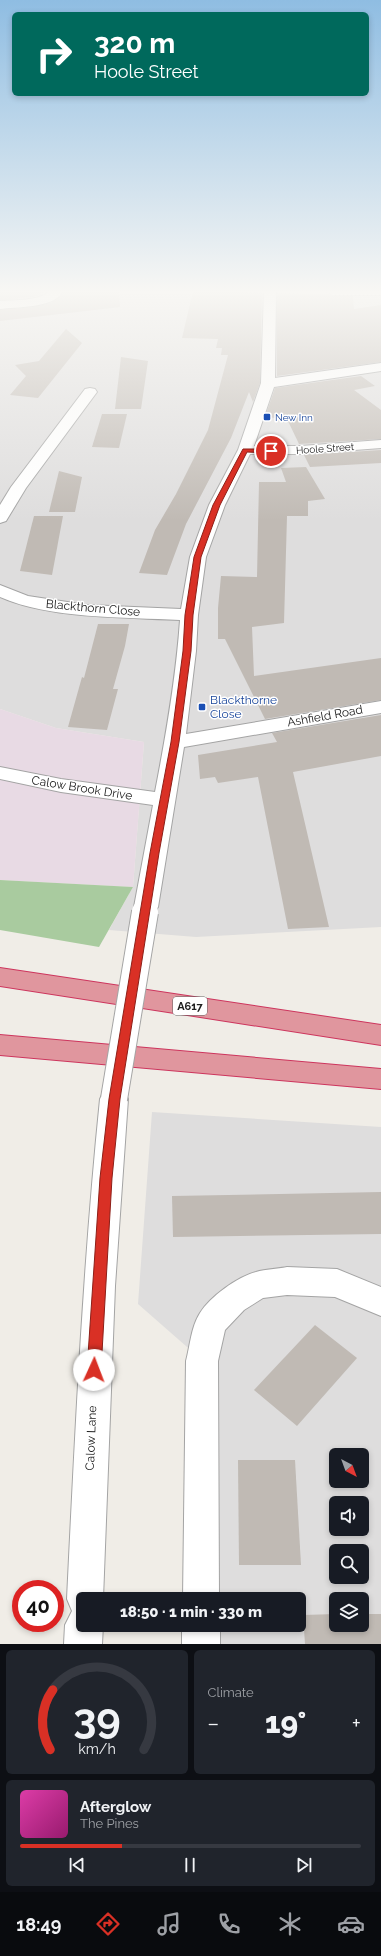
<!DOCTYPE html>
<html lang="en">
<head>
<meta charset="utf-8">
<style>
  :root { --surface:#171b24; --page:#20242c; --text:#f1f3f6; --muted:#9ea1a6; --line:#363941; --accent:#d93025 }
  body { margin:0; font-family:Raleway,sans-serif; background:var(--page); color:var(--text); height:100vh; display:flex; flex-direction:column; font-size:15px; white-space:nowrap }
  * { box-sizing:border-box; margin:0 }
  p { font-size:13px; color:var(--muted) }
  .icon { flex:none; width:22px; height:22px; fill:none; stroke:currentColor; stroke-width:2; stroke-linecap:round; stroke-linejoin:round }
  .map { position:relative; height:1644px; overflow:hidden }
  .drawer { display:flex; flex-direction:column; gap:6px; padding:6px; background:#0d0f14; flex:1 }
  .drawer>* { flex:none }
  .hud { position:absolute; left:12px; top:12px; width:357px; height:84px; border-radius:6px; box-shadow:0 2px 6px #0003; background:#00695c; color:#fff; overflow:hidden }
  .needle { width:26px; rotate:139deg }
  .tools { position:absolute; left:329px; top:1448px; display:grid; gap:8px }
  .tools a { display:grid; place-items:center; width:40px; height:40px; border-radius:6px; background:var(--surface); box-shadow:0 2px 6px #0003; font-size:20px }
  .speed { position:absolute; left:12px; top:1580px; display:flex; gap:8px; font-size:20px; font-weight:700; text-align:center }
  .speed>* { display:grid; place-content:center; width:52px; height:52px; border-radius:50%; background:var(--surface); box-shadow:0 2px 6px #0003; line-height:1 }
  .speed .limit { border:6px solid #d22; background:#fff; color:#111 }
  .pin { position:absolute; display:grid; place-items:center; width:34px; height:34px; color:#fff; margin:-17px; border:2px solid #fff; border-radius:50%; box-shadow:0 1px 4px #0007 }
  .me { position:absolute; width:44px; margin:-22px; rotate:2deg; stroke-linejoin:round; filter:drop-shadow(0 0 3px #0008) }
  .turn { display:flex; align-items:center; gap:14px; height:84px; padding:0 16px; font-size:18px }
  .turn .icon { width:52px; height:52px; stroke-width:2.5 }
  .turn b { display:block; font-size:28px; line-height:34px }
  .big { font-size:30px; font-weight:800; line-height:1.1 }
  .drawer .tile { flex:1; display:flex; flex-direction:column; justify-content:center; gap:6px; min-width:0; padding:0 14px; border-radius:6px; background:var(--page) }
  .drawer .dial { align-items:center; gap:0 }
  .dial svg { height:104px; overflow:visible; fill:none; stroke:var(--line); stroke-width:7; stroke-linecap:round; text-anchor:middle }
  .dial text { fill:var(--text); stroke:none }
  .song { display:flex; align-items:center; gap:12px }
  .cover { width:48px; height:48px; border-radius:6px; background:linear-gradient(135deg,hsl(320 70% 55%),hsl(320 70% 35%)) }
  .played { height:4px; border-radius:2px; background:linear-gradient(90deg,var(--accent) 30%,var(--line) 30%) }
  .keys { display:flex; justify-content:space-around; direction:ltr }
  .heat { display:flex; justify-content:space-between; align-items:center; font-size:22px; direction:ltr }
  .drawer .tiles { flex:1; display:grid; gap:6px; grid-template-columns:1fr 1fr }
  .tile:last-child { grid-column:span 2 }
  .trip { position:absolute; left:76px; top:1592px; width:230px; height:40px; border-radius:6px; background:var(--surface); box-shadow:0 2px 6px #0003; font-weight:800; line-height:40px; text-align:center }
  .tabs { display:flex; height:64px; justify-content:space-around; align-items:center; background:#090b0e; color:var(--muted) }
  .tabs .icon { width:28px; height:28px }
  .tabs .selected { color:var(--accent) }
  .tabs b { font-size:18px; color:var(--text) }
  .map>svg:first-child { display:block }
  .residential { fill:#dedddd; fill-rule:evenodd }
  .industrial { fill:#e8dae4 }
  .forest { fill:#a9cb9f }
  .parking { fill:#e0e0e0 }
  .building { fill:#c0bab4 }
  .lines { fill:none; stroke-linecap:round; stroke-linejoin:round }
  .minor-casing { stroke:#a4a4a4; stroke-width:2 }
  .highway-casing { stroke:#cd355d; stroke-width:2 }
  .minor { fill:#fff; fill-rule:evenodd }
  .highway { fill:#e0969e; fill-rule:evenodd }
  .minor-bridge-far1-casing { stroke:#a4a4a4; stroke-width:23; stroke-linecap:butt }
  .minor-bridge-casing { stroke:#a4a4a4; stroke-width:28; stroke-linecap:butt }
  .minor-bridge-far1 { stroke:#fff; stroke-width:21 }
  .minor-bridge { stroke:#fff; stroke-width:26 }
  .route { fill:#d93025; stroke:#8d1f18 }
  .transit-dot { fill:#1a4fb4; stroke:#fff; stroke-width:1.5 }
  .labels { text-anchor:middle; stroke-width:3; stroke-linejoin:round; paint-order:stroke }
  .far-transit-label { font-size:10px; fill:#164399; stroke:#fff; text-anchor:start }
  .far-street-label { font-size:10px; fill:#202020; stroke:#fff }
  .shield { fill:#fff; stroke:#636363; stroke-width:1 }
  .shield-label { font-size:11px; font-weight:bold; fill:#202020 }
  .street-label { font-size:12px; fill:#202020; stroke:#fff }
  .transit-label { font-size:12px; fill:#164399; stroke:#fff; text-anchor:start }
</style>
</head>
<body>
<div class="map">
<svg width="381" height="1644" viewBox="0 0 381 1644">
  <rect width="100%" height="100%" fill="#f0ede7"/>
  <g class="residential">
    <path d="M0 291H381V927L196 937 109 930 133 887 144 742 56 728 0 709Z"/>
    <path d="M152 1112 381 1127V1644H216L215 1625H299V1599H214L211 1368 138 1304ZM336 1455H362V1481H336ZM336 1503H362V1529H336ZM336 1551H362V1577H336ZM336 1599H362V1625H336Z"/>
  </g>
  <path class="industrial" d="M0 709 56 728 144 742 133 887 0 880Z"/>
  <path class="forest" d="M0 880 133 887 99 947 0 930Z"/>
  <path class="parking" d="M272 421 301 425 298 445 276 444 274 440H265Z"/>
  <g class="building">
    <path d="M0 291H47L33 297 0 300Z"/>
    <path d="M62 291H119L120 307 0 321V310L33 307 50 303 62 295Z"/>
    <path d="M193 291 262 293 260 383 253 402 249 392 231 438 186 524 167 575 139 573 155 530 176 494 208 430 228 355H221L222 348H216L218 339 182 338Z"/>
    <path d="M277 293 328 294 332 296H353L354 309 381 305V362L277 376Z"/>
    <path d="M66 329 82 343 38 398 10 395 26 376 15 365 39 361Z"/>
    <path d="M121 357 148 361 141 409H115Z"/>
    <path d="M361 376 375 386 354 390 381 410V439L299 444 287 419 265 417 275 388Z"/>
    <path d="M102 414H127L119 448 92 447Z"/>
    <path d="M381 450V463L310 467 304 455Z"/>
    <path d="M306 467 325 499 308 501V516H287L284 623 252 627 254 676 381 658V700L265 719 225 639H218V608L221 576 257 577 259 482H286L281 468Z"/>
    <path d="M59 471 82 477 75 512H49Z"/>
    <path d="M34 516H63L52 575 20 571Z"/>
    <path d="M98 624H129L125 646 113 689H118L107 730 68 727 82 677 84 678Z"/>
    <path d="M381 715V756L293 772 329 927 288 929 258 777 218 783 215 777 200 779 198 755 277 742 272 733Z"/>
    <path d="M381 1192V1234L173 1237 172 1196Z"/>
    <path d="M315 1325 357 1358 297 1426 254 1390Z"/>
    <path d="M238 1460H295L301 1565H239Z"/>
    <path d="M336 1614V1625H362V1614H381V1644H305L303 1615Z"/>
  </g>
  <g class="lines">
    <defs>
      <g id="minor">
        <path d="M49 291H61V294C51 308 16 307 0 309V301C12 300 42 301 49 291Z"/>
        <path d="M264 291H276L275 378 381 363V371L274 387 254 446H301L381 440V448L301 454H250L225 505 206 557 198 615 196 651 186 734 381 701V713L184 747 158 907 154 913 146 915 138 913 134 907 153 805 61 792 0 779V767L61 779 155 792C166 735 176 678 180 620 125 617 49 619 0 597V585L28 596 87 605 181 609 190 557 209 505 238 450 261 383Z"/>
        <path d="M326 291H381V295H332Z"/>
        <path d="M90 388 95 389 97 392 26 488 6 521 0 523V505L11 487 85 389Z"/>
        <path d="M114 1088 124 1091 128 1099 115 1286 103 1599H83V1625H103L102 1644H64L65 1625 72 1611 67 1599C75 1432 83 1265 100 1099L104 1091Z"/>
        <path d="M287 1267 337 1269 381 1287V1316L335 1297 287 1295 263 1298 244 1310 225 1330 218 1361 219 1599H183L186 1361C190 1346 191 1327 200 1313 210 1297 237 1277 256 1272 266 1269 277 1269 287 1267Z"/>
        <rect x="182" y="1625" width="38" height="19"/>
      </g>
      <g id="highway">
        <path d="M0 968 381 1025V1045L0 986Z"/>
        <path d="M0 1035 381 1069V1089L0 1055Z"/>
      </g>
    </defs>
    <use href="#minor" class="minor-casing"/>
    <use href="#highway" class="highway-casing"/>
    <use href="#minor" class="minor"/>
    <use href="#highway" class="highway"/>
    <defs>
      <path id="minor-bridge-far1" d="M145 913 146 907"/>
      <path id="minor-bridge" d="M114 1099 145 912"/>
    </defs>
    <use href="#minor-bridge-far1" class="minor-bridge-far1-casing"/>
    <use href="#minor-bridge" class="minor-bridge-casing"/>
    <use href="#minor-bridge-far1" class="minor-bridge-far1"/>
    <use href="#minor-bridge" class="minor-bridge"/>
  </g>
  <linearGradient id="sky" x2="0" y2="1"><stop stop-color="#8fbde2"/><stop offset="0.56" stop-color="#f8f7f4"/><stop offset="1" stop-color="#f8f7f4" stop-opacity="0"/></linearGradient>
  <rect width="381" height="521" fill="url(#sky)"/>
  <path class="route" d="M243 449H271L274 451 271 453 247 452 220 505 201 557 193 615 191 651 179 742 159 853 120 1099 112 1178 101 1370 99 1374 94 1376 89 1374 87 1370 100 1178 109 1099 150 853 171 742 183 651 185 615 194 557 213 505Z"/>
  <g class="transit-dot">
    <rect x="263" y="413" width="8" height="8" rx="2"/>
    <rect x="198" y="703" width="8" height="8" rx="2"/>
  </g>
  <g class="labels">
    <g class="far-transit-label">
      <text x="275" y="421">New Inn</text>
    </g>
    <g class="far-street-label">
      <text transform="translate(325 448) rotate(-4)" y="4">Hoole Street</text>
    </g>
    <rect class="shield" x="173" y="997" width="34" height="18" rx="3"/>
    <g class="shield-label">
      <text x="190" y="1010">A617</text>
    </g>
    <g class="street-label">
      <text transform="translate(93 608) rotate(5)" y="4">Blackthorn Close</text>
      <text transform="translate(325 716) rotate(-10)" y="4">Ashfield Road</text>
      <text transform="translate(82 788) rotate(9)" y="4">Calow Brook Drive</text>
      <text transform="translate(91 1438) rotate(-88)" y="4">Calow Lane</text>
    </g>
    <g class="transit-label">
      <text x="210" y="704">Blackthorne<tspan x="210" dy="14">Close</tspan></text>
    </g>
  </g>
</svg>
<div class="tools">
<a><svg class="needle" viewBox="-14 -14 28 28"><path d="M0-13l5 13h-10z" fill="#e53935"/><path d="M0 13l5-13h-10z" fill="#9ea1a6"/></svg></a>
<a><svg class="icon" aria-label="sound" viewBox="0 0 24 24"><path d="M4 9h4l5-4v14l-5-4H4zM17 9q2 3 0 6"/></svg></a>
<a><svg class="icon" aria-label="search" viewBox="0 0 24 24"><circle cx="10" cy="10" r="6"/><path d="M15 15l6 6"/></svg></a>
<a><svg class="icon" aria-label="layers" viewBox="0 0 24 24"><path d="M12 4l9 5-9 5-9-5zM3 14l9 5 9-5"/></svg></a>
</div>
<div class="speed"><div class="limit">40</div></div>
<div class="pin" style="left:271px;top:451px;background:#d93025"><svg class="icon" aria-label="arrive" viewBox="0 0 24 24"><path d="M6 21V4h12l-3 4 3 4H6"/></svg></div>
<svg class="me" style="left:94px;top:1370px" viewBox="-20 -20 40 40"><circle r="19" fill="#fff"/><path d="M0-13L10 11 0 6-10 11z" fill="#d93025"/></svg>
<div class="trip">18:50 · 1 min · 330 m</div>
<div class="hud">
<div class="turn"><svg class="icon" aria-label="right" viewBox="0 0 24 24"><path d="M7 20v-9h11M14 6l5 5-5 5"/></svg><div><b>320 m</b>Hoole Street</div></div>
</div>
</div>
<section class="drawer">
<div class="tiles">
<div class="tile dial"><svg viewBox="0 0 100 80">
<path d="M14 69A42 42 0 1 1 86 69"/>
<path d="M14 69A42 42 0 0 1 16 23" stroke="#d93025"/>
<text x="50" y="56" font-size="32" font-weight="700">39</text>
<text x="50" y="72" font-size="11">km/h</text>
</svg></div>
<div class="tile"><p>Climate</p>
<div class="heat"><a>−</a><b class="big">19°</b><a>+</a></div>
</div>
<div class="tile">
<div class="song"><i class="cover"></i><div><b>Afterglow</b><p>The Pines</p></div></div>
<div class="played"></div>
<div class="keys"><svg class="icon" aria-label="previous" viewBox="0 0 24 24"><path d="M18 5L8 12l10 7zM5 5v14"/></svg><svg class="icon" aria-label="pause" viewBox="0 0 24 24"><path d="M8 5v14M16 5v14"/></svg><svg class="icon" aria-label="next" viewBox="0 0 24 24"><path d="M6 5l10 7-10 7zM19 5v14"/></svg></div>
</div>
</div>
</section>
<nav class="tabs">
<b>18:49</b>
<svg class="icon selected" aria-label="directions" viewBox="0 0 24 24"><path d="M12 3l9 9-9 9-9-9zM9 14v-3h6M13 9l2 2-2 2"/></svg>
<svg class="icon" aria-label="music" viewBox="0 0 24 24"><path d="M9 18V5l10-2v13"/><circle cx="6" cy="18" r="3"/><circle cx="16" cy="16" r="3"/></svg>
<svg class="icon" aria-label="phone" viewBox="0 0 24 24"><path d="M5 4h4l2 5-3 2q2 4 5 5l2-3 5 2v4C11 20 4 13 5 4z"/></svg>
<svg class="icon" aria-label="climate" viewBox="0 0 24 24"><path d="M12 3v18M4 7l16 10M4 17L20 7"/></svg>
<svg class="icon" aria-label="car" viewBox="0 0 24 24"><path d="M5 17H2v-5l4-1 3-4h7l3 4 3 1v5h-3M9 17h6M6 11h13"/><circle cx="7" cy="17" r="2"/><circle cx="17" cy="17" r="2"/></svg>
</nav>
</body>
</html>
